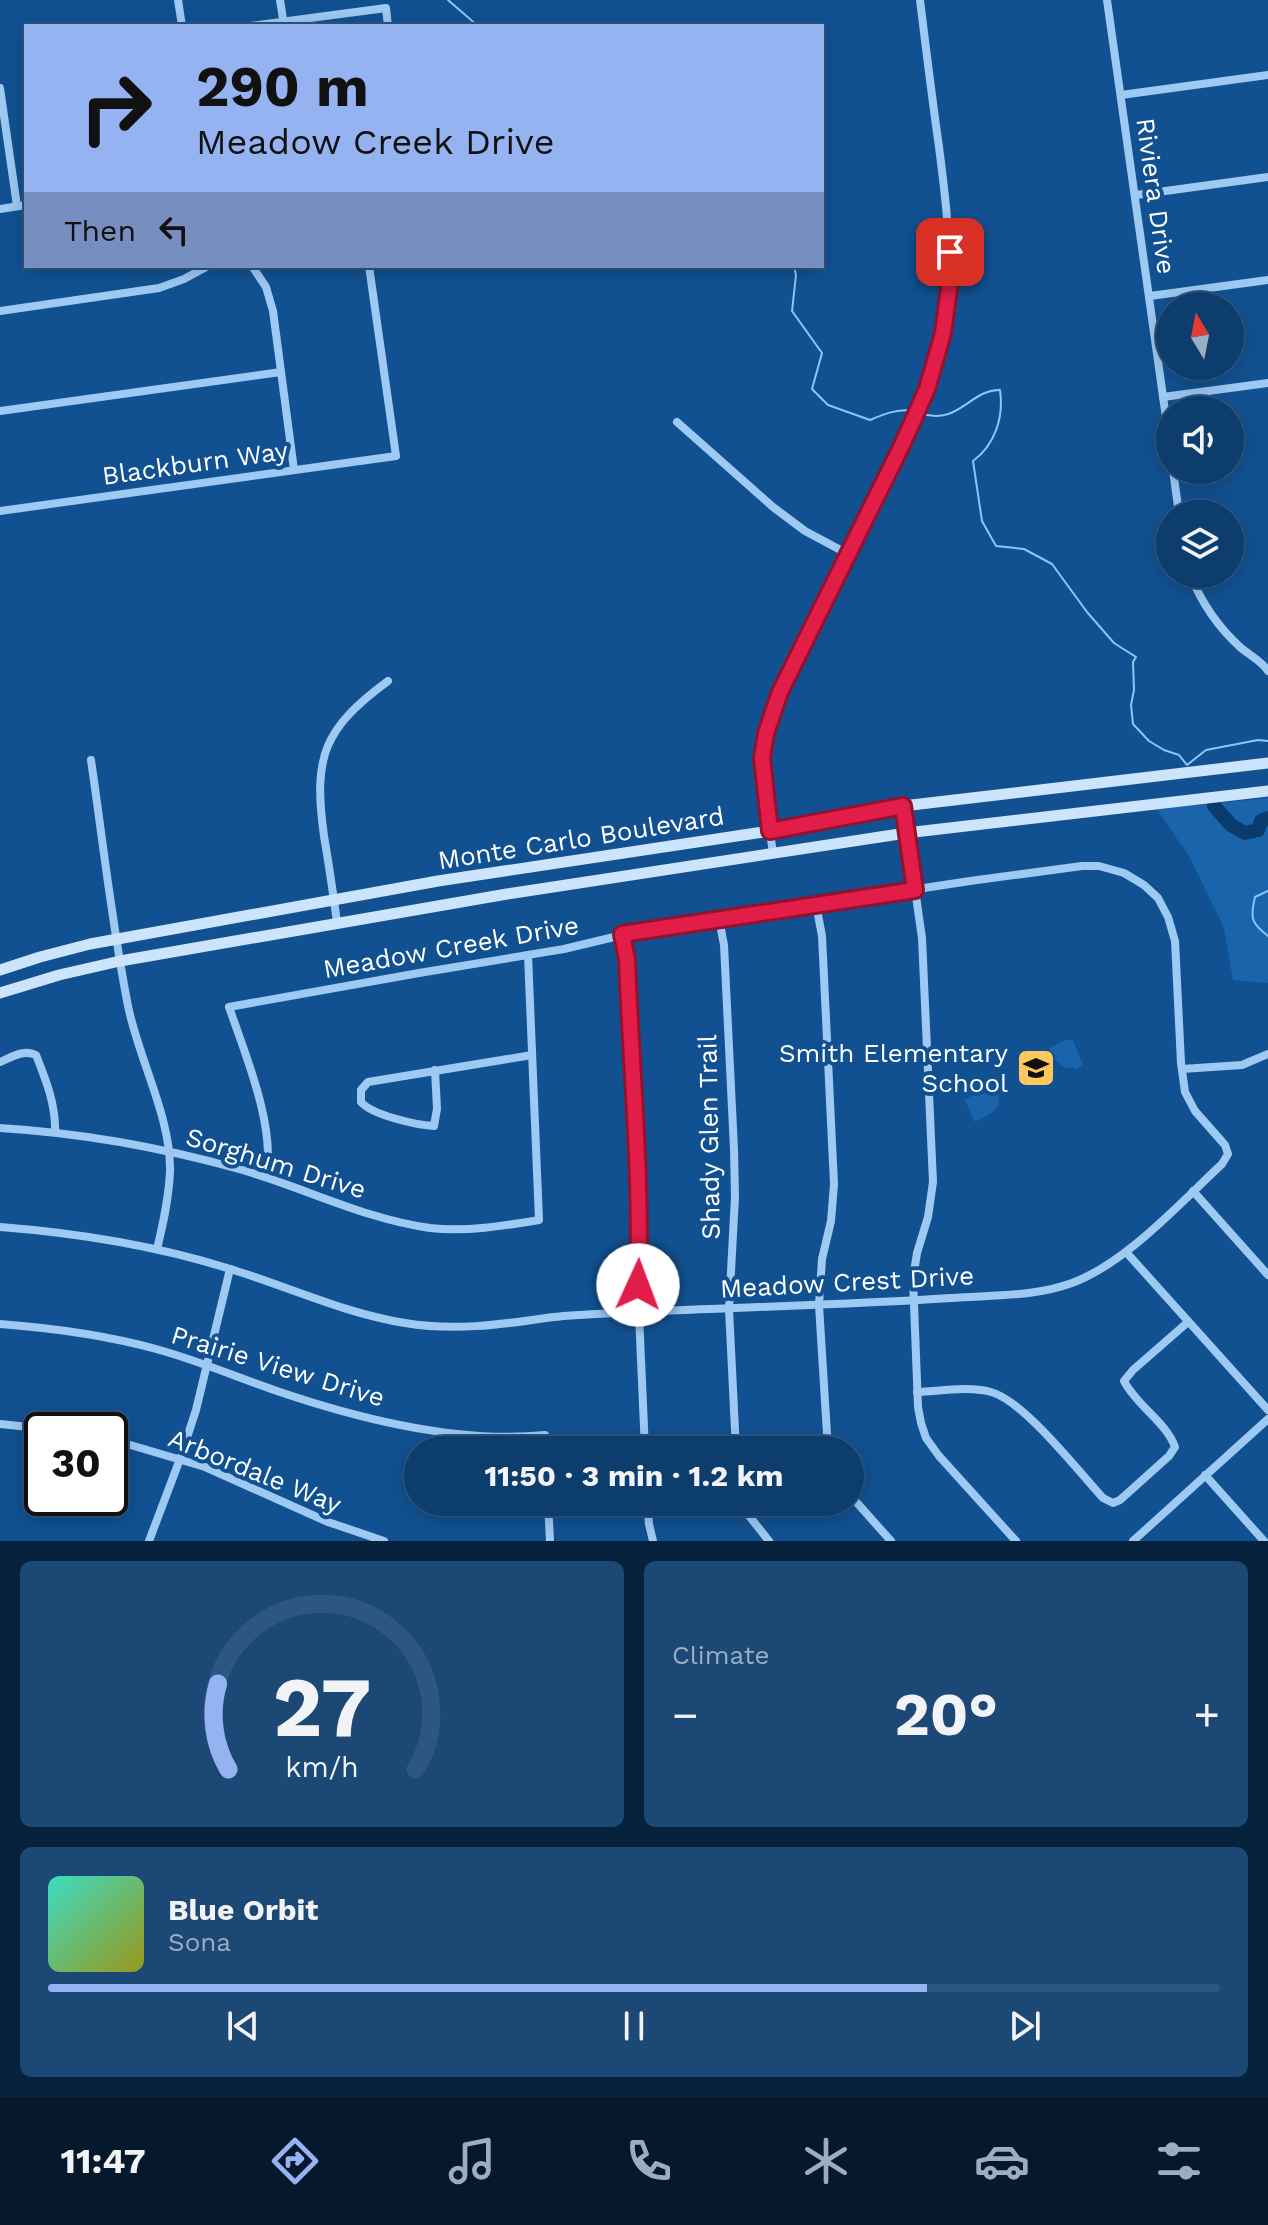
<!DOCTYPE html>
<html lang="en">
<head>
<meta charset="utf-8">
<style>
  :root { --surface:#0d3d6d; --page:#1b4875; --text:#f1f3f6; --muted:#9aaec2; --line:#2d5680; --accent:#95b2f1 }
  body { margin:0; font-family:"Work Sans",sans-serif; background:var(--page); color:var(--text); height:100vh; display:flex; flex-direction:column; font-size:30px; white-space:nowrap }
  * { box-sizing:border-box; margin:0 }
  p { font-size:26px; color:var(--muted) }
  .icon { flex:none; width:44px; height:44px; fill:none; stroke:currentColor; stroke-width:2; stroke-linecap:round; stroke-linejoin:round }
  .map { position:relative; height:1541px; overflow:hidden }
  .details { display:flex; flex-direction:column; gap:20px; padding:20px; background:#07223c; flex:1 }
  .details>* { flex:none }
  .banner { position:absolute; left:24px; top:24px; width:800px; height:244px; border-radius:0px; box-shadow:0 4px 20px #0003,0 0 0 2px var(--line); background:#95b2f1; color:#111; overflow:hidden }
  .needle { width:52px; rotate:350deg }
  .fabs { position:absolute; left:1156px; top:292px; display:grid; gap:16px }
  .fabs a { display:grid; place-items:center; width:88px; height:88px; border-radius:50%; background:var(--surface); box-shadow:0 4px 20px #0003,0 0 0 2px var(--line); font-size:40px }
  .speed { position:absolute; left:24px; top:1412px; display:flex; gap:16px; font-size:40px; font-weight:700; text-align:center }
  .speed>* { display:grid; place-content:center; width:104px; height:104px; border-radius:50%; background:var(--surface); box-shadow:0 4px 20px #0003,0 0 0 2px var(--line); line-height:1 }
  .speed .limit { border:4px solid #111; border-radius:12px; background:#fff; color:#111 }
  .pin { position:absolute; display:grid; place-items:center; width:68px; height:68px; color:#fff; margin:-34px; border-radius:16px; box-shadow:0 4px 12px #0006 }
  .me { position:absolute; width:88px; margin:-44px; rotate:2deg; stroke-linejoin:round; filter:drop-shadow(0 0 6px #0008) }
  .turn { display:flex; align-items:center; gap:28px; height:168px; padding:0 40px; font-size:36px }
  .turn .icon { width:104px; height:104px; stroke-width:2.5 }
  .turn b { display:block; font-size:56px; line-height:68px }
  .then { display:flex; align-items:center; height:76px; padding:0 40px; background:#0003; gap:16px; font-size:30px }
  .big { font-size:60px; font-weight:700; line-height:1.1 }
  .details .widget { flex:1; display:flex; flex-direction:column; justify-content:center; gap:12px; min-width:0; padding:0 28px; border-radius:12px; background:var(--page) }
  .details .dial { align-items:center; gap:0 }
  .dial svg { height:208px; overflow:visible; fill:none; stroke:var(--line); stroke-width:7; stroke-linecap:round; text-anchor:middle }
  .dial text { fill:var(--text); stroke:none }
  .song { display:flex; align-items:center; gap:24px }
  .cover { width:96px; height:96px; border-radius:12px; background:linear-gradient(135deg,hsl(170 70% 55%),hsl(60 70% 35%)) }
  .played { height:8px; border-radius:4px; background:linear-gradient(90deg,var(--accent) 75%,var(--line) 75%) }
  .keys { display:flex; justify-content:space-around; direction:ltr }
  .heat { display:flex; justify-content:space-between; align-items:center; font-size:44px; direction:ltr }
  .details .tiles { flex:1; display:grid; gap:20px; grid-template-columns:1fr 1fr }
  .widget:last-child { grid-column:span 2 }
  .trip { position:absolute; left:404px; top:1436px; width:460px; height:80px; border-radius:40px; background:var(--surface); box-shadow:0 4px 20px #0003,0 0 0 2px var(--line); font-weight:700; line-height:80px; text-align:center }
  .tabs { display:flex; height:128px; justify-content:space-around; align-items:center; background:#05182c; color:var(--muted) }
  .tabs .icon { width:56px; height:56px }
  .tabs .selected { color:var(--accent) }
  .tabs b { font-size:36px; color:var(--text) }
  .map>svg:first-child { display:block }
  .green { fill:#1964ab }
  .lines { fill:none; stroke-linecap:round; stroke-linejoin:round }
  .stream { stroke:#8ec5f6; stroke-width:2 }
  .river { stroke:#0a3b6d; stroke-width:14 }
  .street { stroke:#9dc9f2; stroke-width:8 }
  .secondary { stroke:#cce4fc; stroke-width:11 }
  .route-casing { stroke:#92132f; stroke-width:20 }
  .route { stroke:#e11d48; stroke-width:14 }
  .labels { text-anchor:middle; stroke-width:8; stroke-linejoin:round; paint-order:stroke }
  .street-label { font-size:26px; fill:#fff; stroke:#115191 }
  .poi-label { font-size:26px; fill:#fff; stroke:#115191; text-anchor:end }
</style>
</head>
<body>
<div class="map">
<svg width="1268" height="1541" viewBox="0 0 1268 1541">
  <rect width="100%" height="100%" fill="#115191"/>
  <g class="green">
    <path d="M1268 798V983H1266L1233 980 1224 928 1190 858 1157 809Z"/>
    <path d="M1065 1040H1073L1083 1064 1077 1069 1063 1067 1049 1053 1050 1048Z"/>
    <path d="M980 1078 985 1088 994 1084C1006 1109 995 1111 975 1122L965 1100 974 1094 969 1084Z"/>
  </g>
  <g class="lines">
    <g class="stream">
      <path d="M448 0 478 26"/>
      <path d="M794 266 796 275 792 311 822 353 812 389 828 405 870 420C884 414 899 408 914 411"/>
      <path d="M920 413C958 427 970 389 1000 390 1004 417 995 445 973 461L982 521 996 546 1024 549 1052 564 1087 612 1114 643 1136 657 1133 662 1134 690 1131 705 1133 724 1149 741 1164 750 1179 755 1187 765 1206 750 1258 740 1268 741"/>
      <path d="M1268 891 1255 897C1250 918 1251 923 1268 936"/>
    </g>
    <path class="river" d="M1214 806 1231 825 1245 833 1258 830 1261 821 1268 818"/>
    <g class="street">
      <path d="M178 0 182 26"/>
      <path d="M280 0 284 25"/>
      <path d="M1107 0 1170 446"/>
      <path d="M250 26 386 8 388 26"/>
      <path d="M0 88 17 206"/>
      <path d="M1121 95 1268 75"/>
      <path d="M1136 195 1268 177"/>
      <path d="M0 209 26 205"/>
      <path d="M252 266 266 287 273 311 294 470"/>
      <path d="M1150 296 1268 280"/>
      <path d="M0 311 159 288 184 279 208 266"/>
      <path d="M1163 397 1268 383"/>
      <path d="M0 411 281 372"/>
      <path d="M677 422 773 507 805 531 848 554"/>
      <path d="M1173 470 1179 514"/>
      <path d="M0 511 396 456 369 266"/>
      <path d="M1190 574C1201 602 1217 626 1240 647 1249 655 1262 661 1268 671"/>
      <path d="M91 760C103 842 112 925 128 1006 139 1060 171 1117 170 1171 169 1198 163 1224 157 1249"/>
      <path d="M903 806 922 938 933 1182 928 1217 917 1253 913 1278 918 1407 921 1423 926 1438 939 1456 1016 1541"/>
      <path d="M773 853C769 823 761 790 762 759 762 735 771 713 780 692L922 401C959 312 951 240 939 147 932 98 926 49 920 0"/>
      <path d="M816 904 822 936 834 1184 831 1221 822 1259 819 1305 828 1450"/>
      <path d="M719 919 724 945 734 1149 735 1197 729 1309 736 1450"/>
      <path d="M337 922C333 893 329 865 324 836 313 757 323 729 388 681"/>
      <path d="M622 934 627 960 640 1239 638 1292 645 1450"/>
      <path d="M0 1062C12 1057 24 1049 36 1055 46 1080 56 1105 55 1132"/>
      <path d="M1182 1069 1242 1065 1268 1054"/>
      <path d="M435 1070 437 1109 434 1126C416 1125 372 1115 361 1102V1090L368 1082 532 1055"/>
      <path d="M0 1128C82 1133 160 1147 239 1169 303 1187 364 1219 430 1228 467 1232 503 1226 539 1220L528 955"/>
      <path d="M1193 1191 1268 1275"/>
      <path d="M0 1227C78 1233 153 1245 227 1268 287 1286 343 1313 405 1323 453 1331 499 1325 546 1318 576 1314 606 1314 636 1312 741 1307 846 1305 951 1298 991 1295 1034 1297 1072 1283 1126 1263 1180 1203 1222 1164L1228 1154 1225 1145 1195 1111 1185 1092 1181 1063 1175 941 1168 917 1158 898 1144 885 1124 873 1099 866H1082L970 881 635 932 564 949 419 973 229 1007C244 1051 278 1132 265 1177"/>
      <path d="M1126 1252 1268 1410"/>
      <path d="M0 1324C52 1328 105 1335 156 1349 197 1360 236 1377 277 1391 359 1419 457 1444 545 1435V1450"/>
      <path d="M917 1392C941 1391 968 1386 991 1392 1024 1401 1078 1471 1103 1498L1113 1503 1120 1500 1169 1456 1175 1447C1167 1423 1136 1405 1124 1381L1133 1370 1188 1322"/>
      <path d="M0 1424 58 1430"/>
      <path d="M110 1439 205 1467 328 1522 384 1541"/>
      <path d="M1205 1475 1264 1541"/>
      <path d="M850 1495 891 1541"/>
      <path d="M548 1502 550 1541"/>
      <path d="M647 1502 649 1524 653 1541"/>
      <path d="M743 1502 746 1512 769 1541"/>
      <path d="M149 1541 180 1459 196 1410 230 1269"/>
      <path d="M1133 1541 1268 1419"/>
    </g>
    <g class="secondary">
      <path d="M0 970 40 957 90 944 438 881 770 831 903 806 1268 763"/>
      <path d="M0 993 59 975 120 961 507 894 906 833 1268 791"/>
    </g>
  </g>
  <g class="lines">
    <defs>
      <path id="route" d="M638 1285C642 1177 631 1068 627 960L622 934 915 890 903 806 770 831 762 758 766 733 780 692 903 443 927 389 943 333 949 289 950 252"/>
    </defs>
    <use href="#route" class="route-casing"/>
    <use href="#route" class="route"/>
  </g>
  <defs>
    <symbol id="school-square" viewBox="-11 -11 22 22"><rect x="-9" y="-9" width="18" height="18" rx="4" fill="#ffc75e" stroke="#115191"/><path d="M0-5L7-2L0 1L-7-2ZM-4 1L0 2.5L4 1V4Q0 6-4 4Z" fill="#111"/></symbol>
  </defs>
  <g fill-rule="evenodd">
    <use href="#school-square" x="1014" y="1046" width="44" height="44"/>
  </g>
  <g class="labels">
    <g class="street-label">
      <text transform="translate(1156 196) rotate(82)" y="9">Riviera Drive</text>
      <text transform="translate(195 463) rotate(-8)" y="9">Blackburn Way</text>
      <text transform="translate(581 838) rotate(-9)" y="9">Monte Carlo Boulevard</text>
      <text transform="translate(451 947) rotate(-10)" y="9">Meadow Creek Drive</text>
      <text transform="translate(709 1137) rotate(-91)" y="9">Shady Glen Trail</text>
      <text transform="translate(276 1163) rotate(17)" y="9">Sorghum Drive</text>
      <text transform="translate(847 1282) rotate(-3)" y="9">Meadow Crest Drive</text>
      <text transform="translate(278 1366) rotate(17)" y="9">Prairie View Drive</text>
      <text transform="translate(255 1471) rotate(22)" y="9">Arbordale Way</text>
    </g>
    <g class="poi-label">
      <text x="1008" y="1062">Smith Elementary<tspan x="1008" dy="30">School</tspan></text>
    </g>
  </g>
</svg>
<div class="fabs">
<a><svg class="needle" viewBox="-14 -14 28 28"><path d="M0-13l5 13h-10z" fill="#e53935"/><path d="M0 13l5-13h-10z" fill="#9aaec2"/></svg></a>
<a><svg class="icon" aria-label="sound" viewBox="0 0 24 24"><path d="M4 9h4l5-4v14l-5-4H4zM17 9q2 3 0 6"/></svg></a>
<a><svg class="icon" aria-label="layers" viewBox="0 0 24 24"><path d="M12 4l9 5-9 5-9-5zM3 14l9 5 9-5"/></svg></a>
</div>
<div class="speed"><div class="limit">30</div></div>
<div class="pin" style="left:950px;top:252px;background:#d93025"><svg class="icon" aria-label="arrive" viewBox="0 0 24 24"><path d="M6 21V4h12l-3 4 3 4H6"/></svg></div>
<svg class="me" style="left:638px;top:1285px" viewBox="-20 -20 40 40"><circle r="19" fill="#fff"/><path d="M0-13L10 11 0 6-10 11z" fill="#e11d48"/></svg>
<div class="trip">11:50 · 3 min · 1.2 km</div>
<div class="banner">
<div class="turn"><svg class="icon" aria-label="right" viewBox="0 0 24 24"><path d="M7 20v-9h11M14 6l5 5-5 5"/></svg><div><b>290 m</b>Meadow Creek Drive</div></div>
<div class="then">Then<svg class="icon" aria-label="left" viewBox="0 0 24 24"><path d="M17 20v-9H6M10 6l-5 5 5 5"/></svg></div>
</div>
</div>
<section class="details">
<div class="tiles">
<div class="widget dial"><svg viewBox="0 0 100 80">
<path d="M14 69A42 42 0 1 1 86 69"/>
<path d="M14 69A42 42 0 0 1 10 36" stroke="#95b2f1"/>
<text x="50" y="56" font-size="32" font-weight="700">27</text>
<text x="50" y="72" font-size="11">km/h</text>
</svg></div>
<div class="widget"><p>Climate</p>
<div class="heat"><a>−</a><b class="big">20°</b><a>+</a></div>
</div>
<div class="widget">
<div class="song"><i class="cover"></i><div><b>Blue Orbit</b><p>Sona</p></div></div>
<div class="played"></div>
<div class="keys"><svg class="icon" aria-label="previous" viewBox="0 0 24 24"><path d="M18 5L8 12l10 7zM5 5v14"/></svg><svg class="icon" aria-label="pause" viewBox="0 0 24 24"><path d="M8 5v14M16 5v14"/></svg><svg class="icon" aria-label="next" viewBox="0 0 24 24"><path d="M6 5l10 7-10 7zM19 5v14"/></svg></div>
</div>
</div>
</section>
<nav class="tabs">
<b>11:47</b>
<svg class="icon selected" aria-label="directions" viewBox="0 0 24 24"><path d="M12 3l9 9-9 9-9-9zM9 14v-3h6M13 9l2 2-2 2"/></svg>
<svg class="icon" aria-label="music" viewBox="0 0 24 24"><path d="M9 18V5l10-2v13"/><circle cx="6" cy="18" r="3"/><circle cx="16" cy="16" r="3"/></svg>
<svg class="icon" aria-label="phone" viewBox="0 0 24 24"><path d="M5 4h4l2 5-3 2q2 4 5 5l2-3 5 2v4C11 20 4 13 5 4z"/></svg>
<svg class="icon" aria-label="climate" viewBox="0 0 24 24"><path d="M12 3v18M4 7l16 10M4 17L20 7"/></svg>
<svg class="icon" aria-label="car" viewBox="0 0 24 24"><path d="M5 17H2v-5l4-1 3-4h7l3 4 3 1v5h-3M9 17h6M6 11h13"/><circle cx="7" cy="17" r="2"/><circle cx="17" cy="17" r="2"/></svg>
<svg class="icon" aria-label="filters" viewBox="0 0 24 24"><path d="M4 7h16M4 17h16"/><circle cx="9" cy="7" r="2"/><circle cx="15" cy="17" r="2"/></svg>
</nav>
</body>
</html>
